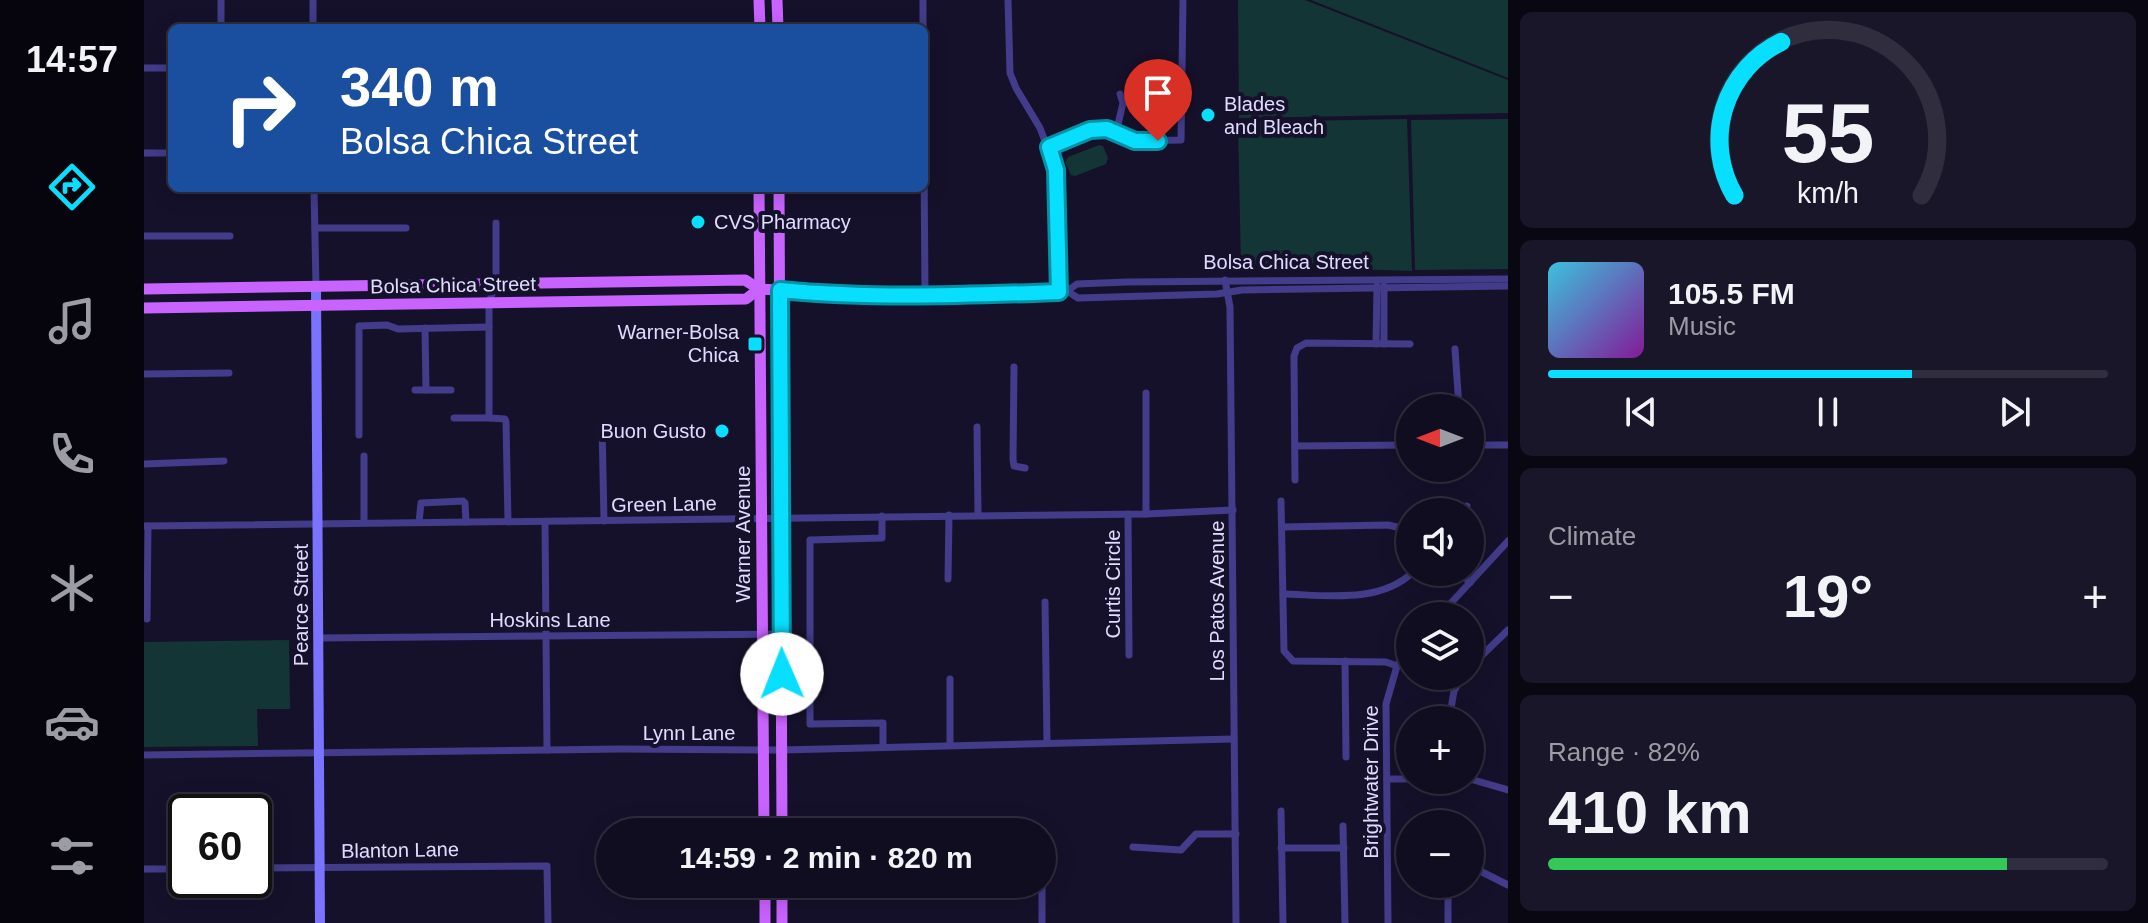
<!DOCTYPE html>
<html lang="en">
<head>
<meta charset="utf-8">
<style>
  :root { --surface:#100d20; --page:#191629; --text:#f1f3f6; --muted:#9c9ca5; --line:#302d3e; --accent:#08dffe }
  body { margin:0; font-family:Helvetica,sans-serif; background:var(--page); color:var(--text); height:100vh; display:flex; flex-direction:column; font-size:30px; white-space:nowrap }
  * { box-sizing:border-box; margin:0 }
  p { font-size:26px; color:var(--muted) }
  .icon { flex:none; width:44px; height:44px; fill:none; stroke:currentColor; stroke-width:2; stroke-linecap:round; stroke-linejoin:round }
  .map { position:relative; flex:1; overflow:hidden }
  .details { display:flex; flex-direction:column; gap:12px; padding:12px; background:#090712; width:640px }
  .details>* { flex:none }
  .guide { position:absolute; left:24px; top:24px; width:760px; height:168px; border-radius:12px; box-shadow:0 4px 20px #0003,0 0 0 2px var(--line); background:#1a4fa0; color:#fff; overflow:hidden }
  .needle { width:52px; rotate:270deg }
  .fabs { position:absolute; left:1252px; top:394px; display:grid; gap:16px }
  .fabs a { display:grid; place-items:center; width:88px; height:88px; border-radius:50%; background:var(--surface); box-shadow:0 4px 20px #0003,0 0 0 2px var(--line); font-size:40px }
  .speed { position:absolute; left:24px; top:794px; display:flex; gap:16px; font-size:40px; font-weight:700; text-align:center }
  .speed>* { display:grid; place-content:center; width:104px; height:104px; border-radius:50%; background:var(--surface); box-shadow:0 4px 20px #0003,0 0 0 2px var(--line); line-height:1 }
  .speed .limit { border:4px solid #111; border-radius:12px; background:#fff; color:#111 }
  .pin { position:absolute; display:grid; place-items:center; width:68px; height:68px; color:#fff; margin:-82px -34px; border-radius:50% 50% 50% 0; rotate:-45deg; box-shadow:0 0 8px #0007 }
  .pin .icon { rotate:45deg }
  .me { position:absolute; width:88px; margin:-44px; rotate:359deg; stroke-linejoin:round; filter:drop-shadow(0 0 6px #0008) }
  .turn { display:flex; align-items:center; gap:28px; height:168px; padding:0 40px; font-size:36px }
  .turn .icon { width:104px; height:104px; stroke-width:2.5 }
  .turn b { display:block; font-size:56px; line-height:68px }
  .big { font-size:60px; font-weight:800; line-height:1.1 }
  .details .tile { flex:1; display:flex; flex-direction:column; justify-content:center; gap:12px; min-width:0; padding:0 28px; border-radius:12px; background:var(--page) }
  .details .dial { align-items:center; gap:0 }
  .dial svg { height:208px; overflow:visible; fill:none; stroke:var(--line); stroke-width:7; stroke-linecap:round; text-anchor:middle }
  .dial text { fill:var(--text); stroke:none }
  .song { display:flex; align-items:center; gap:24px }
  .cover { width:96px; height:96px; border-radius:12px; background:linear-gradient(135deg,hsl(190 70% 55%),hsl(290 70% 35%)) }
  .played { height:8px; border-radius:4px; background:linear-gradient(90deg,var(--accent) 65%,var(--line) 65%) }
  .keys { display:flex; justify-content:space-around; direction:ltr }
  .heat { display:flex; justify-content:space-between; align-items:center; font-size:44px; direction:ltr }
  .charge { height:12px; border-radius:6px; background:linear-gradient(90deg,#34c759 82%,var(--line) 0) }
  .trip { position:absolute; left:452px; top:818px; width:460px; height:80px; border-radius:40px; background:var(--surface); box-shadow:0 4px 20px #0003,0 0 0 2px var(--line); font-weight:800; line-height:80px; text-align:center }
  main { display:flex; flex:1; min-height:0 }
  .dock { display:flex; flex-direction:column; width:144px; justify-content:space-around; align-items:center; background:#06050d; color:var(--muted) }
  .dock .icon { width:56px; height:56px }
  .dock .current { color:var(--accent) }
  .dock b { font-size:36px; color:var(--text) }
  .map>svg:first-child { display:block }
  .green { fill:#143535 }
  .lines { fill:none; stroke-linecap:round; stroke-linejoin:round }
  .street { stroke:#423c8a; stroke-width:7 }
  .secondary { stroke:#7a73ff; stroke-width:10 }
  .primary { stroke:#c963ff; stroke-width:11 }
  .route-casing { stroke:#0591a5; stroke-width:20 }
  .route { stroke:#08dffe; stroke-width:14 }
  .poi-dot { fill:#08dffe; stroke:#16112b; stroke-width:3 }
  .labels { text-anchor:middle; stroke-width:8; stroke-linejoin:round; paint-order:stroke }
  .poi-label { font-size:20px; fill:#e1dbff; stroke:#16112b; text-anchor:start }
  .street-label { font-size:20px; fill:#e1dbff; stroke:#16112b }
</style>
</head>
<body>
<main>
<nav class="dock">
<b>14:57</b>
<svg class="icon current" aria-label="directions" viewBox="0 0 24 24"><path d="M12 3l9 9-9 9-9-9zM9 14v-3h6M13 9l2 2-2 2"/></svg>
<svg class="icon" aria-label="music" viewBox="0 0 24 24"><path d="M9 18V5l10-2v13"/><circle cx="6" cy="18" r="3"/><circle cx="16" cy="16" r="3"/></svg>
<svg class="icon" aria-label="phone" viewBox="0 0 24 24"><path d="M5 4h4l2 5-3 2q2 4 5 5l2-3 5 2v4C11 20 4 13 5 4z"/></svg>
<svg class="icon" aria-label="climate" viewBox="0 0 24 24"><path d="M12 3v18M4 7l16 10M4 17L20 7"/></svg>
<svg class="icon" aria-label="car" viewBox="0 0 24 24"><path d="M5 17H2v-5l4-1 3-4h7l3 4 3 1v5h-3M9 17h6M6 11h13"/><circle cx="7" cy="17" r="2"/><circle cx="17" cy="17" r="2"/></svg>
<svg class="icon" aria-label="filters" viewBox="0 0 24 24"><path d="M4 7h16M4 17h16"/><circle cx="9" cy="7" r="2"/><circle cx="15" cy="17" r="2"/></svg>
</nav>
<div class="map">
<svg width="1364" height="923" viewBox="0 0 1364 923">
  <rect width="100%" height="100%" fill="#16112b"/>
  <g class="green">
    <path d="M1094 0H1161L1364 80V113L1095 118Z"/>
    <path d="M1167 0H1364V78Z"/>
    <path d="M1263 119 1268 271 1097 265 1094 122Z"/>
    <path d="M1364 119V269L1271 270 1267 120Z"/>
    <path d="M955 145 959 146 964 158 962 164 931 176 927 175 921 162 924 157Z"/>
    <path d="M145 640 146 709H113L114 746 0 747V642Z"/>
  </g>
  <g class="lines">
    <g class="street">
      <path d="M77 0V28"/>
      <path d="M169 0V28"/>
      <path d="M779 0V28"/>
      <path d="M864 0 866 73 872 88 896 128 912 170 915 292"/>
      <path d="M0 68H28"/>
      <path d="M972 133 979 103 976 94"/>
      <path d="M905 147 946 130 963 129 991 141 1037 140 1039 0"/>
      <path d="M0 153H28"/>
      <path d="M780 160 781 296"/>
      <path d="M170 188 172 287"/>
      <path d="M352 223V283L345 302V415L346 418 361 419 362 422 364 522"/>
      <path d="M171 228H262"/>
      <path d="M0 236H86"/>
      <path d="M1081 280 1086 307 1092 923"/>
      <path d="M636 290C731 299 828 298 923 291L934 298 1073 294 1098 290 1364 286"/>
      <path d="M923 291 933 284 983 282 1364 279"/>
      <path d="M281 328 282 390"/>
      <path d="M1232 344 1233 286"/>
      <path d="M1240 344V286"/>
      <path d="M1311 349 1315 408"/>
      <path d="M870 367 869 459 870 466 881 468"/>
      <path d="M0 374 85 373"/>
      <path d="M271 390H307"/>
      <path d="M1002 393V514"/>
      <path d="M310 418H346"/>
      <path d="M458 425 460 521"/>
      <path d="M833 427 834 515"/>
      <path d="M215 435V326L243 325 254 329 345 327"/>
      <path d="M1326 445H1364"/>
      <path d="M1152 446 1266 445"/>
      <path d="M220 456V523"/>
      <path d="M0 464 80 461"/>
      <path d="M1151 480 1150 356 1153 348 1162 343 1266 344"/>
      <path d="M1137 501 1140 651 1149 661 1242 662 1253 666"/>
      <path d="M1321 512 1323 506"/>
      <path d="M984 514 985 655"/>
      <path d="M738 516V538L666 540V724L739 723V746"/>
      <path d="M275 522 277 503 319 501 321 503 322 522"/>
      <path d="M401 523 403 750"/>
      <path d="M0 526 1002 514 1089 510"/>
      <path d="M1138 527 1244 525 1266 530"/>
      <path d="M1316 572 1326 583"/>
      <path d="M804 579 805 515"/>
      <path d="M1139 594C1182 595 1236 604 1269 572"/>
      <path d="M901 602 903 742"/>
      <path d="M1295 616 1364 541"/>
      <path d="M3 619 4 526"/>
      <path d="M175 638 638 634"/>
      <path d="M1201 661 1202 757"/>
      <path d="M1326 667 1364 630"/>
      <path d="M1305 720 1310 691 1319 676"/>
      <path d="M806 745V679"/>
      <path d="M0 755 477 749 638 750 1090 739"/>
      <path d="M1243 779H1266"/>
      <path d="M1326 779 1364 790"/>
      <path d="M1137 811 1139 923"/>
      <path d="M1199 826 1201 923"/>
      <path d="M989 847 1037 850 1052 834H1092"/>
      <path d="M1137 848H1200"/>
      <path d="M110 868 403 866 404 923"/>
      <path d="M0 869H42"/>
      <path d="M1326 869 1334 870 1364 885"/>
      <path d="M1304 884V923"/>
      <path d="M898 923V884"/>
      <path d="M1244 923 1242 704 1253 666 1266 647"/>
    </g>
    <path class="secondary" d="M172 287 176 923"/>
    <g class="primary">
      <path d="M615 0 616 28"/>
      <path d="M633 0 634 28"/>
      <path d="M615 188 620 832"/>
      <path d="M635 188 638 832"/>
      <path d="M0 289 601 280 615 289 636 290"/>
      <path d="M0 308 602 299 615 289"/>
      <path d="M621 884V923"/>
      <path d="M638 884V923"/>
    </g>
  </g>
  <g class="lines">
    <defs>
      <path id="route" d="M638 674 636 290C729 299 822 295 915 292L912 170 905 147 946 130 963 129 991 141H1014"/>
    </defs>
    <use href="#route" class="route-casing"/>
    <use href="#route" class="route"/>
  </g>
  <g class="poi-dot">
    <circle cx="1064" cy="115" r="8"/>
    <circle cx="554" cy="222" r="8"/>
    <rect x="603" y="336" width="16" height="16" rx="4"/>
    <circle cx="578" cy="431" r="8"/>
  </g>
  <g class="labels">
    <g class="poi-label">
      <text x="1080" y="111">Blades<tspan x="1080" dy="23">and Bleach</tspan></text>
      <text x="570" y="229">CVS Pharmacy</text>
      <text x="595" y="339" text-anchor="end">Warner-Bolsa<tspan x="595" dy="23">Chica</tspan></text>
      <text x="562" y="438" text-anchor="end">Buon Gusto</text>
    </g>
    <g class="street-label">
      <text x="1142" y="269">Bolsa Chica Street</text>
      <text transform="translate(309 285) rotate(-1)" y="7">Bolsa Chica Street</text>
      <text transform="translate(520 504) rotate(-1)" y="7">Green Lane</text>
      <text transform="translate(599 534) rotate(-90)" y="7">Warner Avenue</text>
      <text transform="translate(969 584) rotate(-90)" y="7">Curtis Circle</text>
      <text transform="translate(1073 601) rotate(-90)" y="7">Los Patos Avenue</text>
      <text transform="translate(157 605) rotate(-90)" y="7">Pearce Street</text>
      <text x="406" y="627">Hoskins Lane</text>
      <text x="545" y="740">Lynn Lane</text>
      <text transform="translate(1227 782) rotate(-90)" y="7">Brightwater Drive</text>
      <text transform="translate(256 850) rotate(-1)" y="7">Blanton Lane</text>
    </g>
  </g>
</svg>
<div class="fabs">
<a><svg class="needle" viewBox="-14 -14 28 28"><path d="M0-13l5 13h-10z" fill="#e53935"/><path d="M0 13l5-13h-10z" fill="#9c9ca5"/></svg></a>
<a><svg class="icon" aria-label="sound" viewBox="0 0 24 24"><path d="M4 9h4l5-4v14l-5-4H4zM17 9q2 3 0 6"/></svg></a>
<a><svg class="icon" aria-label="layers" viewBox="0 0 24 24"><path d="M12 4l9 5-9 5-9-5zM3 14l9 5 9-5"/></svg></a>
<a>+</a>
<a>−</a>
</div>
<div class="speed"><div class="limit">60</div></div>
<div class="pin" style="left:1014px;top:141px;background:#d93025"><svg class="icon" aria-label="arrive" viewBox="0 0 24 24"><path d="M6 21V4h12l-3 4 3 4H6"/></svg></div>
<svg class="me" style="left:638px;top:674px" viewBox="-20 -20 40 40"><circle r="19" fill="#fff"/><path d="M0-13L10 11 0 6-10 11z" fill="#08dffe"/></svg>
<div class="trip">14:59 · 2 min · 820 m</div>
<div class="guide">
<div class="turn"><svg class="icon" aria-label="right" viewBox="0 0 24 24"><path d="M7 20v-9h11M14 6l5 5-5 5"/></svg><div><b>340 m</b>Bolsa Chica Street</div></div>
</div>
</div>
<section class="details">
<div class="tile dial"><svg viewBox="0 0 100 80">
<path d="M14 69A42 42 0 1 1 86 69"/>
<path d="M14 69A42 42 0 0 1 32 10" stroke="#08dffe"/>
<text x="50" y="56" font-size="32" font-weight="700">55</text>
<text x="50" y="72" font-size="11">km/h</text>
</svg></div>
<div class="tile">
<div class="song"><i class="cover"></i><div><b>105.5 FM</b><p>Music</p></div></div>
<div class="played"></div>
<div class="keys"><svg class="icon" aria-label="previous" viewBox="0 0 24 24"><path d="M18 5L8 12l10 7zM5 5v14"/></svg><svg class="icon" aria-label="pause" viewBox="0 0 24 24"><path d="M8 5v14M16 5v14"/></svg><svg class="icon" aria-label="next" viewBox="0 0 24 24"><path d="M6 5l10 7-10 7zM19 5v14"/></svg></div>
</div>
<div class="tile"><p>Climate</p>
<div class="heat"><a>−</a><b class="big">19°</b><a>+</a></div>
</div>
<div class="tile"><p>Range · 82%</p><b class="big">410 km</b><div class="charge"></div></div>
</section>
</main>
</body>
</html>
